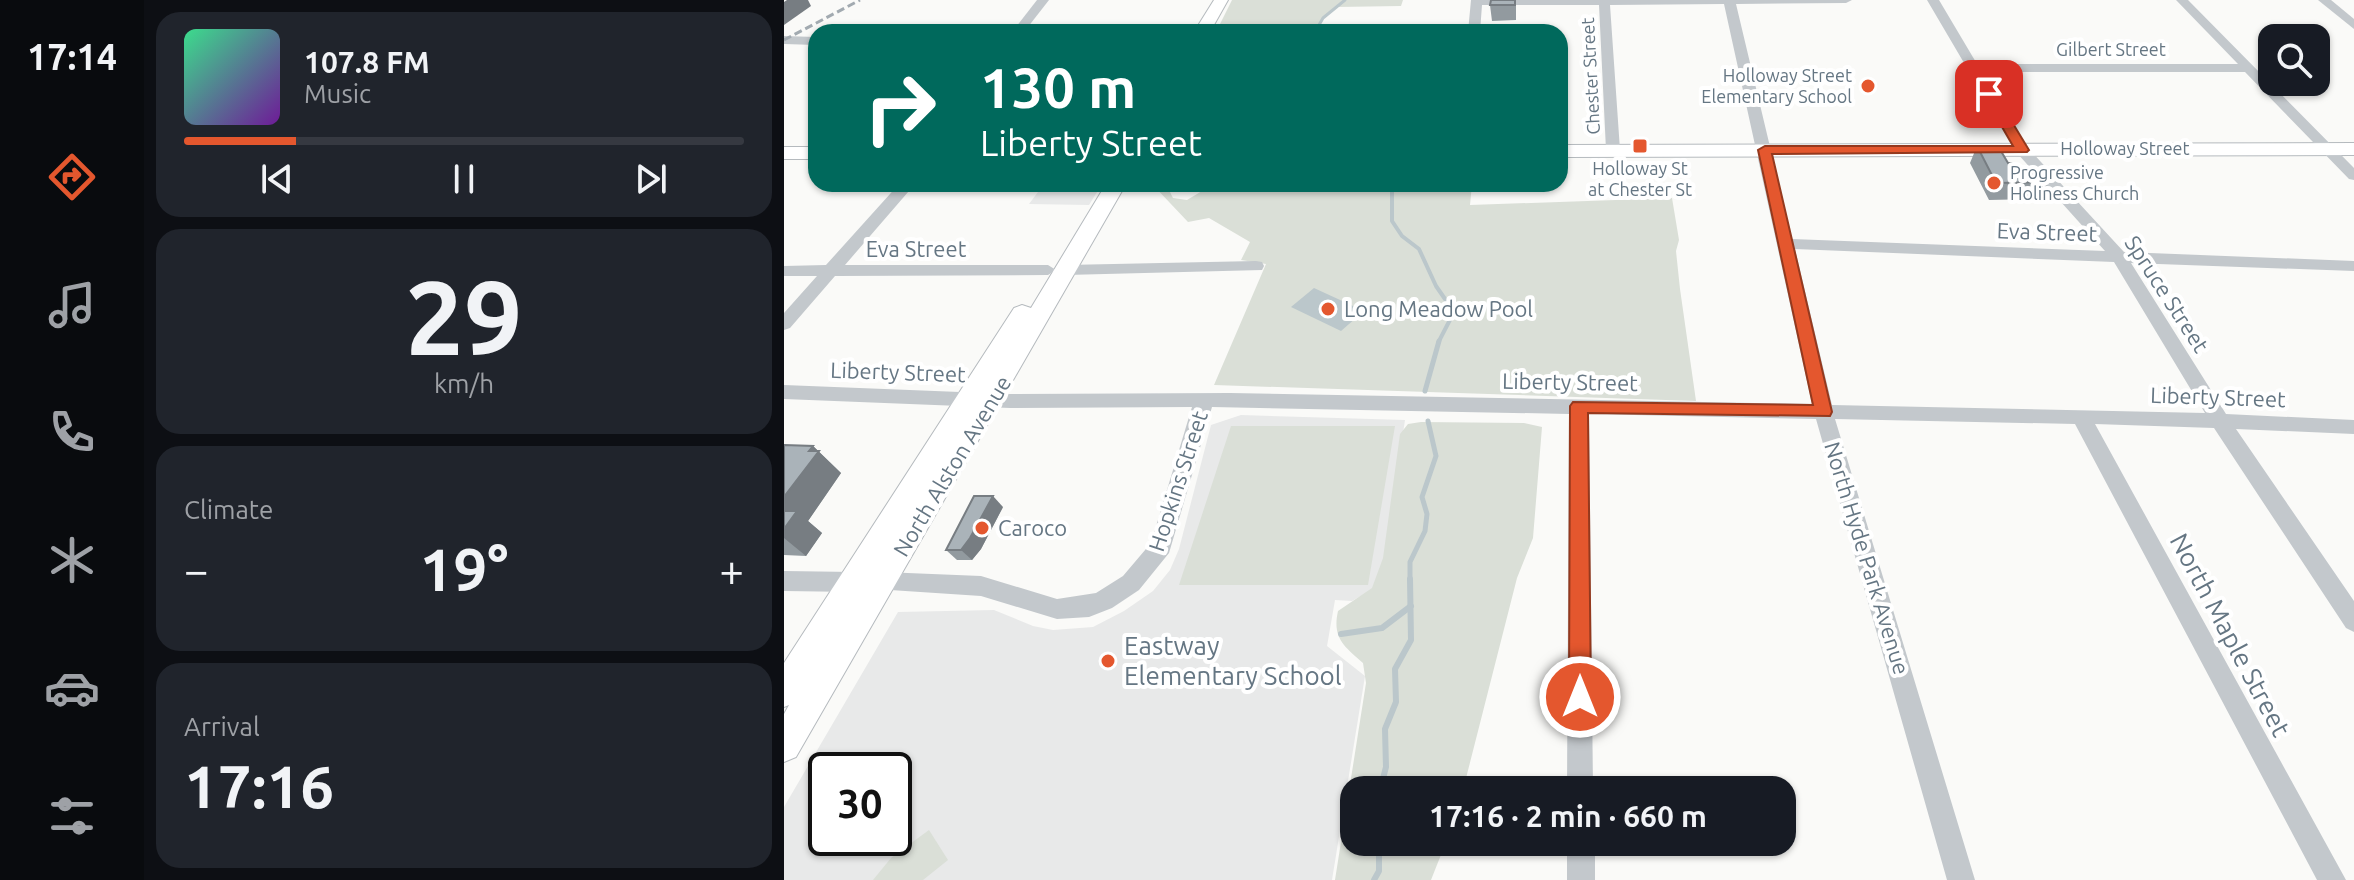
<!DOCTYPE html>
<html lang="en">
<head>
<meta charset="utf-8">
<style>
  :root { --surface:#171b24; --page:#20242c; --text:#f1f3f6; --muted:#9ea1a6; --line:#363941; --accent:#e4572e }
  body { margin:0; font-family:Ubuntu,sans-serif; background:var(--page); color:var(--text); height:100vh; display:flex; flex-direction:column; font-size:30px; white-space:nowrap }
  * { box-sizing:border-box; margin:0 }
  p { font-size:26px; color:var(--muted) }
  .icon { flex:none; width:44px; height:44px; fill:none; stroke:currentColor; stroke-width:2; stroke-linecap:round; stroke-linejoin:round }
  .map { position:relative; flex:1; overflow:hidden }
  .sheet { display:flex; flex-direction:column; gap:12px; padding:12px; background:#0d0f14; width:640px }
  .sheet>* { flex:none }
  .guide { position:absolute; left:24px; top:24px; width:760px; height:168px; border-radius:24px; box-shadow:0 2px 6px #0004; background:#00695c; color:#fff; overflow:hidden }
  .buttons { position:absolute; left:1474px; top:24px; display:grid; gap:16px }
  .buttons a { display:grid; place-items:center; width:72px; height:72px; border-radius:16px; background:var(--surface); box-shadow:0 2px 6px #0004; font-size:40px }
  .speed { position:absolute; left:24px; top:752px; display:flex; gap:16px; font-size:40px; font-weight:700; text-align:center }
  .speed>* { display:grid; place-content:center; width:104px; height:104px; border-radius:50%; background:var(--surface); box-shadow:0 2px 6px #0004; line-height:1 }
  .speed .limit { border:4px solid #111; border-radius:12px; background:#fff; color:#111 }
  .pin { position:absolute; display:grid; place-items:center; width:68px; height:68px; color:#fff; margin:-34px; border-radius:16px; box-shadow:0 4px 12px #0006 }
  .me { position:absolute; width:88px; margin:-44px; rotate:0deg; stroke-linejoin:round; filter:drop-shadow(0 0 6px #0008) }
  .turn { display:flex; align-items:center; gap:28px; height:168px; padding:0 40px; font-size:36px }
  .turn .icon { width:104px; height:104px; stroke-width:2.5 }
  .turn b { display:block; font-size:56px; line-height:68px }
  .big { font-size:60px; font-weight:600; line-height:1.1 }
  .sheet .card { flex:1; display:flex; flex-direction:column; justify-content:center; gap:12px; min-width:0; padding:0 28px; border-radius:24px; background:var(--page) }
  .sheet .dial { align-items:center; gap:0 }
  .dial b { font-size:104px; line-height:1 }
  .song { display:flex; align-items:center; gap:24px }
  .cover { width:96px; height:96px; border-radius:12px; background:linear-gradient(135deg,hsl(150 70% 55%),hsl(280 70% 35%)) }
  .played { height:8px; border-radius:4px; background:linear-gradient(90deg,var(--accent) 20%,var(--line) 20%) }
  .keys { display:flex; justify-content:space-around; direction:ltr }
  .heat { display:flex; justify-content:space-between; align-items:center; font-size:44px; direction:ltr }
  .trip { position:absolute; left:556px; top:776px; width:456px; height:80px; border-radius:24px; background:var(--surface); box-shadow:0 2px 6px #0004; font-weight:600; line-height:80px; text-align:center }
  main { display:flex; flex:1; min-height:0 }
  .dock { display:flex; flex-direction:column; width:144px; justify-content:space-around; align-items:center; background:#090b0e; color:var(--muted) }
  .dock .icon { width:56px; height:56px }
  .dock .active { color:var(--accent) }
  .dock b { font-size:36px; color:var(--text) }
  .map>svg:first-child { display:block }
  .built { fill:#e8e9e9; fill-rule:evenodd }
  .green { fill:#dadfd7 }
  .water { fill:#bbc7cb }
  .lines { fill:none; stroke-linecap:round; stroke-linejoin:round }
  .stream-far3 { stroke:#bbc7cb; stroke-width:3 }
  .stream-far2 { stroke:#bbc7cb; stroke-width:4 }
  .stream-far1 { stroke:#bbc7cb; stroke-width:5 }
  .stream { stroke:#bbc7cb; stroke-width:6 }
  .major-casing { stroke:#b5babe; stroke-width:2 }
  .minor { fill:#c3c8cc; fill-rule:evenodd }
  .major { fill:#fff; fill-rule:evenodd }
  .rail { stroke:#a2aab0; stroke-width:3; stroke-dasharray:8 4; stroke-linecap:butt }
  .wall { fill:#929a9f }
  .shaded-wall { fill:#777d82 }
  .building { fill:#aab3b9; stroke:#777d82; stroke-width:2 }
  .route { fill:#e4572e; stroke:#94391e; stroke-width:2 }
  .poi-dot { fill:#e4572e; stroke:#fff; stroke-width:3 }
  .labels { text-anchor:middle; stroke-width:8; stroke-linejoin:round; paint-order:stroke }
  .far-street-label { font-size:18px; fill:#657683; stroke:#fff }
  .far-poi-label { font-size:18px; fill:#657683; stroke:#fff; text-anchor:end }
  .street-label { font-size:22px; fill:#657683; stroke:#fff }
  .poi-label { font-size:22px; fill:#657683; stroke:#fff; text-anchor:start }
  .near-street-label { font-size:26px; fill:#657683; stroke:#fff }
  .near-poi-label { font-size:26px; fill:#657683; stroke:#fff; text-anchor:start }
</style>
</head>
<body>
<main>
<nav class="dock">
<b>17:14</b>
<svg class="icon active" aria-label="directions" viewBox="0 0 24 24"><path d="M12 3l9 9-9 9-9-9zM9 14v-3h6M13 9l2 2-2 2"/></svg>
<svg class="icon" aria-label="music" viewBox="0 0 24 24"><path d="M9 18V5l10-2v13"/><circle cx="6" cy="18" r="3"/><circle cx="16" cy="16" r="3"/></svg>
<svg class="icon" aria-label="phone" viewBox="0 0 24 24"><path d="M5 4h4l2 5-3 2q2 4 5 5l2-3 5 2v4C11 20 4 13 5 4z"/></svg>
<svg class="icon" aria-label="climate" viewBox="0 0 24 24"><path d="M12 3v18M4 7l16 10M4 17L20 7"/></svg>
<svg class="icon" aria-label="car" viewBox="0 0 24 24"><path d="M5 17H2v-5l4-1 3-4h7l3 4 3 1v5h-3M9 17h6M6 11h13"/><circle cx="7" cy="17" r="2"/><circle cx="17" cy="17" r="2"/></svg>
<svg class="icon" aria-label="filters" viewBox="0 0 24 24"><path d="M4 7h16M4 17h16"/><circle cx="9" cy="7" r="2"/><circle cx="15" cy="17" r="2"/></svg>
</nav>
<section class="sheet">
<div class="card">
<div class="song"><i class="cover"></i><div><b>107.8 FM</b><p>Music</p></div></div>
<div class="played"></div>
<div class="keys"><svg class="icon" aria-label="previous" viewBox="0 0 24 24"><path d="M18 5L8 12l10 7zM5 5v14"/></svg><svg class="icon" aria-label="pause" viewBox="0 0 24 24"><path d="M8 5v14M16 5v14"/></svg><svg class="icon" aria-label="next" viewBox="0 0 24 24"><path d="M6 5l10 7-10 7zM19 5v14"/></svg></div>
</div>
<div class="card dial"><b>29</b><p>km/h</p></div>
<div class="card"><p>Climate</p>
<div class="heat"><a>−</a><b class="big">19°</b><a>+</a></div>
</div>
<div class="card"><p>Arrival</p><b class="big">17:16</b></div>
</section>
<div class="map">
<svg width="1570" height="880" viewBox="0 0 1570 880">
  <rect width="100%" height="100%" fill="#fafaf8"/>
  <g class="built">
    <path d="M260 184H318L305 205 245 204Z"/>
    <path d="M457 415 621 420 596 585 568 601 551 600 543 646 581 676 548 880H0V807L114 612 210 610 249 626 269 630 309 627 340 611 369 591 386 570 395 549 427 425ZM42 770H110V838H42Z"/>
  </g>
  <g class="green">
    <path d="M448 0H619L617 6 553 7 536 22 531 32H432Z"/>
    <path d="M368 184H382L389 198 403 200 428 185 458 184H688L686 205 888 198 895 240 892 251 896 289 912 401 430 385 482 264 457 260 466 242 425 218 404 222Z"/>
    <path d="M637 422 740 423 758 427 749 538 733 578 679 790H570V842H662L647 880H551L582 683 579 663C560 646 548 638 554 611L588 588 599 558 616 434 624 424Z"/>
    <path d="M447 426H611L584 585H395Z"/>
    <path d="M145 830 164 860 139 880H89L107 858Z"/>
  </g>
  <path class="water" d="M530 288 580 311 557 331 507 307Z"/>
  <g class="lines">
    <path class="stream-far3" d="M531 32 539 18 561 0"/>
    <path class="stream-far2" d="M608 184V221L618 236 635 249 652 286 670 312 654 343"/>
    <g class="stream-far1">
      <path d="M641 391 655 341"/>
      <path d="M626 581V562L641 531 643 514 638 497 652 456 644 421"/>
    </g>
    <g class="stream">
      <path d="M557 634 598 628 627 606"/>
      <path d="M596 790 602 767 601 729 612 702 611 669 627 640 626 579"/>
      <path d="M590 880 595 871V842"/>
    </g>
    <defs>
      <g id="major">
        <path d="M430 0H444L426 32H410Z"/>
        <path d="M1570 143V155L776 157V145Z"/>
        <rect x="0" y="147" width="32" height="12"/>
        <path d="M322 184H342L12 757 0 762V714L5 705 0 707V663L230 308 238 305 247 308Z"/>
      </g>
    </defs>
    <use href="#major" class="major-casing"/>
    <g class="minor">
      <path d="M253 0H265L240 32H228Z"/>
      <path d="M687 0H1068L1062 3 952 4 1008 239 1321 251 1233 153 1143 0H1155L1193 64H1454L1392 0H1404L1570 168V180L1565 179 1461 72H1198L1244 148 1340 252 1570 261V271L1347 263 1442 414 1570 420V434L1452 429 1570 601V632L1562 628 1430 428 1311 424 1562 880H1533L1291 424 1051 419 1191 880H1163L1032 419 805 414 809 790H783L785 414 428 407 385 553 355 590 328 608 305 617 273 619 197 596 91 589 88 582 91 575 99 572 197 576 273 599 312 593 339 576 367 543 408 407 226 408 0 399V385L226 394 446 393 1028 404 940 4 826 5 836 150 829 154 822 150 815 5H698L696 32H684ZM1011 249 1330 262 1421 413 1048 405Z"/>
      <path d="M1534 0H1547L1570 19V29Z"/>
      <path d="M0 36 32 37V45L0 44Z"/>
      <path d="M115 184H131L61 265H264L272 270 264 275 51 276 6 328 0 330V313L33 276H0V266L42 265Z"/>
      <path d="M472 261 478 262 480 266 478 270 282 275 274 270 282 265Z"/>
      <path d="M0 571 70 572 78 575 81 582 78 589 70 592 0 591Z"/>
      <rect x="783" y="842" width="28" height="38"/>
    </g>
    <use href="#major" class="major"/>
    <path class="rail" d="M0 40 76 0"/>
  </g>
  <g class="wall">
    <path d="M732 0V20L708 21 706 5Z"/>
    <path d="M1193 146 1233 168 1265 182 1256 199 1205 200 1186 163Z"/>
    <path d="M0 445 29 446 57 473 24 521 38 533 22 556 0 555Z"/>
    <path d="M219 507 197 549 188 560H173L162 550Z"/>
  </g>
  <g class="shaded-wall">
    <path d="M3 0H24L27 6 0 25V2Z"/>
    <path d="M29 446 57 473 24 521 38 533 22 556 0 538V497Z"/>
    <path d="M209 496 219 507 197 549 188 560 177 550Z"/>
  </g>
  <g class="building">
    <path d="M707 0H731V5H706Z"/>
    <path d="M1193 146H1214L1224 163H1230L1233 168H1256L1265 182 1212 183Z"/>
    <path d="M0 445 29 446 25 451H35L0 497Z"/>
    <path d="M190 496H209L186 538 177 550H162Z"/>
    <path d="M0 511H13L0 529Z"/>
  </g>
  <path class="route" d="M1205 90 1211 94 1245 150 1243 152 988 154 1048 412 1046 416 804 413 807 697 804 705 796 708 788 705 785 697 786 406 789 402 1029 405 974 150 981 146H1229L1199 94Z"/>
  <g class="poi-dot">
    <circle cx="1084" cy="86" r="8"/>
    <rect x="848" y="138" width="16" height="16" rx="4"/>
    <circle cx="1210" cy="183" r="8"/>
    <circle cx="544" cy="309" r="8"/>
    <circle cx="198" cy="528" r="8"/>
    <circle cx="324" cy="661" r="8"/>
  </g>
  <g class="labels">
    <g class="far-street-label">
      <text x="1327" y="56">Gilbert Street</text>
      <text transform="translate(807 76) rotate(-93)" y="6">Chester Street</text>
      <text x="1341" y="155">Holloway Street</text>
    </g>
    <g class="far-poi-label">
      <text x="1068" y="82">Holloway Street<tspan x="1068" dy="21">Elementary School</tspan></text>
      <text x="856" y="175" text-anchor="middle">Holloway St<tspan x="856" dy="21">at Chester St</tspan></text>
      <text x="1226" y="179" text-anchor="start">Progressive<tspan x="1226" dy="21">Holiness Church</tspan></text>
    </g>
    <g class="street-label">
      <text transform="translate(1263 232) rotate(2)" y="8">Eva Street</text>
      <text x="132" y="257">Eva Street</text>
      <text transform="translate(1383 294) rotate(57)" y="8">Spruce Street</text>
      <text transform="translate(114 372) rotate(2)" y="8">Liberty Street</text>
      <text transform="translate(786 382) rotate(1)" y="8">Liberty Street</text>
      <text transform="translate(1434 397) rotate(2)" y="8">Liberty Street</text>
      <text transform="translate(168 466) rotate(-59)" y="8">North Alston Avenue</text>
      <text transform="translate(394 481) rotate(-72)" y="8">Hopkins Street</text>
      <text transform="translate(1083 558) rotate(73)" y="8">North Hyde Park Avenue</text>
    </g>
    <g class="poi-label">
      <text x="560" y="317">Long Meadow Pool</text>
      <text x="214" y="536">Caroco</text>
    </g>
    <g class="near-street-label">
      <text transform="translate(1446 635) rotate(62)" y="9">North Maple Street</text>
    </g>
    <g class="near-poi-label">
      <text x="340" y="655">Eastway<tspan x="340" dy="30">Elementary School</tspan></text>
    </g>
  </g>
</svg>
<div class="buttons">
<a><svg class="icon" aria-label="search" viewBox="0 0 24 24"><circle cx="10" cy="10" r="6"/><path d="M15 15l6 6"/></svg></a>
</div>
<div class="speed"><div class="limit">30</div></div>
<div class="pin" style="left:1205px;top:94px;background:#d93025"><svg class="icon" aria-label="arrive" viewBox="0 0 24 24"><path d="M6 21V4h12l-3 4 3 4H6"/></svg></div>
<svg class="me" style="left:796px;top:697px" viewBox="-20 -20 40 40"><circle r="17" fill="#e4572e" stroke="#fff" stroke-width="3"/><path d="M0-11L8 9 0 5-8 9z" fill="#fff"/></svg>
<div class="trip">17:16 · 2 min · 660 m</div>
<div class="guide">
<div class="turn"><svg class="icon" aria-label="right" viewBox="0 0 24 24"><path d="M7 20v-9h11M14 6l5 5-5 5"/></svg><div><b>130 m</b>Liberty Street</div></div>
</div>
</div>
</main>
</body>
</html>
